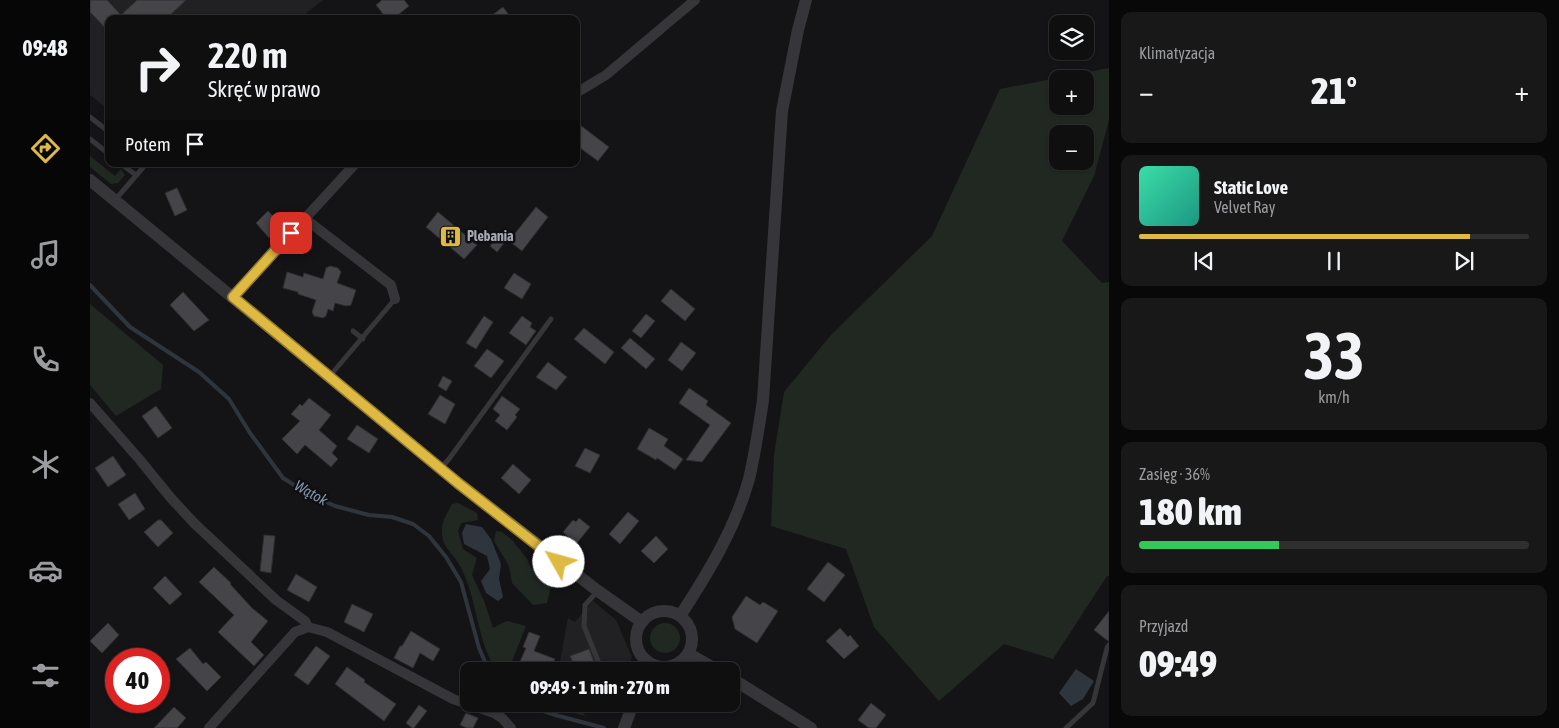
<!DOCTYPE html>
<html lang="pl">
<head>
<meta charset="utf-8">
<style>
  :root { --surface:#0f0f10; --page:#181819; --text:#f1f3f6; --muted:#9b9c9f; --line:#2f2f30; --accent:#dfba43 }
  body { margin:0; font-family:"Asap Condensed",sans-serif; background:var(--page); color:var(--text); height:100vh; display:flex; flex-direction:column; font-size:19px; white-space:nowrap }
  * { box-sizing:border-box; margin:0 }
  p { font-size:16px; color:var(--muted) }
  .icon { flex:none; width:28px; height:28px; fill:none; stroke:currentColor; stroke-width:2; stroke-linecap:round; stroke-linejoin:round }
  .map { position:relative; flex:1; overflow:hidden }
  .side { display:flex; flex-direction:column; gap:12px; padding:12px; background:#080809; width:450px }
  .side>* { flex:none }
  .top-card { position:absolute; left:15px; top:15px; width:475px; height:152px; border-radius:10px; box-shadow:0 1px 4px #0004,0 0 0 1px var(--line); background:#0f0f10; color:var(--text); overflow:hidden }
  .controls { position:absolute; left:959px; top:15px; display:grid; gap:10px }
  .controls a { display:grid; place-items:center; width:45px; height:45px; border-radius:10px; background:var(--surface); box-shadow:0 1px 4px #0004,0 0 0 1px var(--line); font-size:25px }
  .speed { position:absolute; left:15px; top:648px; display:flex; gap:10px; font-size:25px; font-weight:700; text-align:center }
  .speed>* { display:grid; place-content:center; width:65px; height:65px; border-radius:50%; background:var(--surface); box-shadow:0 1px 4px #0004,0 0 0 1px var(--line); line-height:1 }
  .speed .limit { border:8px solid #d22; background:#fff; color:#111 }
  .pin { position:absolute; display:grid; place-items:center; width:42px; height:42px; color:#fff; margin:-21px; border-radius:10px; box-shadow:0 2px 8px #0006 }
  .me { position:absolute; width:55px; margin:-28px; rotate:308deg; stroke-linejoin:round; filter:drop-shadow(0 0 4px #0008) }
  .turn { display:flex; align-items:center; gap:18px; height:105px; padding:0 20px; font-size:22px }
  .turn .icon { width:65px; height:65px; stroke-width:2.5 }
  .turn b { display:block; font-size:35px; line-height:42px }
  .then { display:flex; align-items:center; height:48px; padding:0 20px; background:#0003; gap:10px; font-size:19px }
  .big { font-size:38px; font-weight:800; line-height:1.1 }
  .side .widget { flex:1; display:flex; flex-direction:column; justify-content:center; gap:8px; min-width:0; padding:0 18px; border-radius:10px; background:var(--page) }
  .side .dial { align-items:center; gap:0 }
  .dial b { font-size:65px; line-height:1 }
  .song { display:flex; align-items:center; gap:15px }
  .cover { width:60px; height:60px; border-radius:8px; background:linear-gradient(135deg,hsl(160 70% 55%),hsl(170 70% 35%)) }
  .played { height:5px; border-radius:2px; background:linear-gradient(90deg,var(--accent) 85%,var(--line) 85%) }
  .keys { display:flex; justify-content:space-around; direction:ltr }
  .heat { display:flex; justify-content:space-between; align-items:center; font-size:28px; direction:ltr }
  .charge { height:8px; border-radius:4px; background:linear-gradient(90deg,#34c759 36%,var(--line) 0) }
  .trip { position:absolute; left:370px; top:662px; width:280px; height:50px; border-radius:10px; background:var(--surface); box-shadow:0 1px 4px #0004,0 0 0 1px var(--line); font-weight:800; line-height:50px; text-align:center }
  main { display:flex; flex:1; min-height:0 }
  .dock { display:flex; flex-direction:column; width:90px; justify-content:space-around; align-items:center; background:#060606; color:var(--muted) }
  .dock .icon { width:35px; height:35px }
  .dock .on { color:var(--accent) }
  .dock b { font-size:22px; color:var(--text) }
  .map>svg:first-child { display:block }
  .built { fill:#212023 }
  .green { fill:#212822; fill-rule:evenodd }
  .water { fill:#2f353d }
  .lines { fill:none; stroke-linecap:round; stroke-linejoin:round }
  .stream { stroke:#2f353d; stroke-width:4 }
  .building { fill:#444449; stroke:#2f2f32 }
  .service { stroke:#36363a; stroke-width:5 }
  .minor { stroke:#36363a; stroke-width:10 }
  .tertiary { stroke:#36363a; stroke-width:12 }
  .route-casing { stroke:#91792c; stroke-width:12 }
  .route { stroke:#dfba43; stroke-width:9 }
  .labels { text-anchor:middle; stroke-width:5; stroke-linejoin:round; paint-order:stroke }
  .poi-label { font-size:14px; font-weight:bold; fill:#a7aab5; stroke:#0f0f11; text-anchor:start }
  .water-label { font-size:15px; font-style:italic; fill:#8294ac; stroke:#0f0f11 }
</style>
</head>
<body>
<main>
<nav class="dock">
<b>09:48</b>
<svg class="icon on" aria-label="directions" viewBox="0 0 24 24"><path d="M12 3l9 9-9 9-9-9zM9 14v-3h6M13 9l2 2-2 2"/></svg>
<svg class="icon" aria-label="music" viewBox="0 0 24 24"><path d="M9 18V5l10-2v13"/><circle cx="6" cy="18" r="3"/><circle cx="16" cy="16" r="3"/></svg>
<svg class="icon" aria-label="phone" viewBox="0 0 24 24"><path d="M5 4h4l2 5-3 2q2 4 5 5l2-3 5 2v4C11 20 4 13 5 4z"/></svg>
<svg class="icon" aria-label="climate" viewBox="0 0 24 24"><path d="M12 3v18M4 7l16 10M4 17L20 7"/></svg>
<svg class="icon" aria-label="car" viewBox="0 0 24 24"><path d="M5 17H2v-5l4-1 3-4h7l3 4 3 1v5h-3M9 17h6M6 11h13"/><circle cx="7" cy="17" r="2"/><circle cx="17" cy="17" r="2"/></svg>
<svg class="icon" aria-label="filters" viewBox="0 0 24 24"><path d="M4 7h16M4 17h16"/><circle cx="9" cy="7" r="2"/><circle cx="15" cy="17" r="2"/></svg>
</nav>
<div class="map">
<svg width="1019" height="728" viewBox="0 0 1019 728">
  <rect width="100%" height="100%" fill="#141416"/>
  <g class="built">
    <path d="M0 0H233L209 19H19V110L0 95Z"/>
    <path d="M503 601 526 620 542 657 537 671H475L470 661 478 618 485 622Z"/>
    <path d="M490 704H528L525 713 491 707Z"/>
  </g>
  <g class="green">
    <path d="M1019 68V120L1004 176 972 241 1012 283 1019 282V576H1017L963 659 914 644 849 701 784 627 756 549 681 526 684 455 694 392 741 335 842 236 910 89ZM968 79H995V106H968ZM968 134H995V161H968Z"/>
    <path d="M0 156 25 176 31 169 35 175 28 183 21 184 0 167Z"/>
    <path d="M0 304 73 365 71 389 26 416 0 385Z"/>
    <path d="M368 503 387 513 388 520 371 523 368 531 373 549 387 558 382 575 394 601 403 628 417 621 436 626 421 664 439 671H407C386 640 388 599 370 566 363 552 351 548 352 529 352 521 358 512 362 504Z"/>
    <path d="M406 531 412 532 422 540 437 559 441 568 454 577 461 586 457 603 443 605 422 583 419 566 404 541Z"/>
    <circle cx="575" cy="638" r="15"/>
    <path d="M451 704H488L495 716Z"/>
  </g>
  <g class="water">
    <path d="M376 524 392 527 401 539 411 564 409 579 413 597 408 601 396 593 391 581 400 569 397 556 374 544 372 533Z"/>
    <path d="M986 669 1004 681 993 699 981 706 969 693Z"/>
  </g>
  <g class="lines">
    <g class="stream">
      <path d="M0 285 40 327 109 372 139 399 160 433 193 478 217 493 245 506 279 515 302 517 323 524 339 536 356 557 371 582 389 648 399 671"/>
      <path d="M431 704 469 716 514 728"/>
    </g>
  </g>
  <g class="building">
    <path d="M0 0H17L31 15 47 0H96L76 19H19V32L0 12Z"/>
    <path d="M292 0H314L319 6 303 19H297L286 5Z"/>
    <path d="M413 7 422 19H397Z"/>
    <path d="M486 122 519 147 508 161 486 145Z"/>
    <path d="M87 188 97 210 85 216 75 193Z"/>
    <path d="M446 207 458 217 432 251 419 241Z"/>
    <path d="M178 211 192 226 179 238 166 223Z"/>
    <path d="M348 212 387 245 374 259 336 227Z"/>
    <path d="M411 232 419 237 407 252 400 246Z"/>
    <path d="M240 266 248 268 251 272 247 283 266 290 261 305 256 306 245 303 243 311 238 309 236 316 233 318 224 316 222 312 226 300 208 294V292L193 288 197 272 213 277 214 273 233 279 236 268Z"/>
    <path d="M424 273 441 284 432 299 414 288Z"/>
    <path d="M581 289 605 309 595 321 571 301Z"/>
    <path d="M93 292 119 320 104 331 80 305Z"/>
    <path d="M556 314 565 321 551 338 542 331Z"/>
    <path d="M394 316 403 322 386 349 376 343Z"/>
    <path d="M432 316 442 323 440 327 446 331 436 345 419 333Z"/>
    <path d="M494 328 524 352 515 364 484 339Z"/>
    <path d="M540 338 565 359 556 369 531 348Z"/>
    <path d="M591 342 606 353 592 371 578 360Z"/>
    <path d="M397 349 414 361 401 378 384 366Z"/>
    <path d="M458 362 477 377 466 390 446 377Z"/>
    <path d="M353 376 362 381 356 391 348 386Z"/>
    <path d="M599 388 618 401 616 405 641 423 612 462 596 460 620 425 589 403Z"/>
    <path d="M350 395 365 404 355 424 338 414Z"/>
    <path d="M412 396 430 409 425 415 427 417 417 430 405 421 410 415 403 409Z"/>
    <path d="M219 398 241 415 229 430 247 446 242 453 248 459 241 467 215 445 207 454 192 439 210 421 201 414 210 404 212 406Z"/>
    <path d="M66 406 82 428 68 438 52 416Z"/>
    <path d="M267 425 288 439 279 453 257 439Z"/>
    <path d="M559 428 578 439 574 446 593 459 585 470 567 458 566 460 547 449Z"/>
    <path d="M495 448 510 455 500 473 485 466Z"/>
    <path d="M23 456 36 475 18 487 5 468Z"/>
    <path d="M423 464 441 480 429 494 411 478Z"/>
    <path d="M45 493 55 509 39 520 28 504Z"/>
    <path d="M538 512 549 521 530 544 519 534Z"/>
    <path d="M489 518 500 527 486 544 473 532 483 520 486 522Z"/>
    <path d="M68 520H71L83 533 68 547 54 532Z"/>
    <path d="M174 535 185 536 181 573 170 571Z"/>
    <path d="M566 536 578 549 564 563 551 551Z"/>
    <path d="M738 562 755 575 734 602 717 589Z"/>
    <path d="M124 567 141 583 140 584 162 608 178 621 161 642 174 655 164 666 128 632 144 615 109 582Z"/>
    <path d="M206 574 227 587 219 602 197 590Z"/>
    <path d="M75 576 92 594 80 605 63 588Z"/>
    <path d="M656 596 670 605 673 602 688 611 667 643 645 629 642 617Z"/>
    <path d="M262 604 283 614 274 632 254 622Z"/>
    <path d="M1019 611V641H1018L1004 630Z"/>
    <path d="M18 623 29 635 12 653 0 641Z"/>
    <path d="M750 628 758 637 760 635 769 646 754 659 736 641Z"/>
    <path d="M321 631 350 649 343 661 330 653 323 668 304 658 310 646H312Z"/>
    <path d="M439 632 450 636 444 651 465 659 461 671H448L429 664 436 648 433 647Z"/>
    <path d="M226 646 240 656 218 685 204 675Z"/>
    <path d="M100 648 113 664 116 662 131 677 117 691 86 659Z"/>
    <path d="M499 649 507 669 501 671H487L480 656Z"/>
    <path d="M257 667 275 680 274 682 306 704 294 721 245 684Z"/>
    <path d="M781 703 796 715 786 728H779L768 720Z"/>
    <path d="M329 705 337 711 324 728H322L316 723Z"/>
    <path d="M84 707 96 718 87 728H64Z"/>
    <path d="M376 713 388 718 383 728H377L370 725Z"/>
  </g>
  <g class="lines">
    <g class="service">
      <path d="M0 117 19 132"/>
      <path d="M0 139 19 154"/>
      <path d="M31 164 46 175"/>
      <path d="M25 200 56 164"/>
      <path d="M263 331 273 339"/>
      <path d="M239 377 305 299"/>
      <path d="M351 468 359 459 461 319"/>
      <path d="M507 592 495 605 494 626 512 671"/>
      <path d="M976 728 1003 703 1017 648 1019 645"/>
    </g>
    <g class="minor">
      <path d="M486 93 516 75 605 0"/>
      <path d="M214 218 301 285 305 299"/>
      <path d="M143 297 265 164"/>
      <path d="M0 403 50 460 80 497 104 523 186 600 215 621 218 627"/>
      <path d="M119 728 205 632 218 627 237 632 363 699 404 713 412 718 421 728"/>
    </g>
    <g class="tertiary">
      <path d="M0 180 368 483 508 591 552 622"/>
      <circle cx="574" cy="639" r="28"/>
      <path d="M590 616C618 573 645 529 659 479 665 454 669 427 673 400L692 111 708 30 716 0"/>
      <path d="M599 654 629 671"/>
      <path d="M641 678 721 728"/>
      <path d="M534 728 543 704"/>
    </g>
  </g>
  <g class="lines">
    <defs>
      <path id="route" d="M201 233 143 297 368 483 469 562"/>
    </defs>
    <use href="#route" class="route-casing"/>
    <use href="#route" class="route"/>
  </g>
  <defs>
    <symbol id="building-square" viewBox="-11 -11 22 22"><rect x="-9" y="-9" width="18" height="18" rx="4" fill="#dfba43" stroke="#0f0f11"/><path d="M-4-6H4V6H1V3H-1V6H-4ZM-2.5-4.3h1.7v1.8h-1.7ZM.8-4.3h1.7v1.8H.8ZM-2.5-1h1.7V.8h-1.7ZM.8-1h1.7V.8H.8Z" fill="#111"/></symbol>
  </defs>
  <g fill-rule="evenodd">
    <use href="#building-square" x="348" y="224" width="25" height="25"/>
  </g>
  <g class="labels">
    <g class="poi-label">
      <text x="377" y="241">Plebania</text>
    </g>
    <g class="water-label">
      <text transform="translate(221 493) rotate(29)" y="5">Wątok</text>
    </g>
  </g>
</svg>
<div class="controls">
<a><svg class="icon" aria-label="layers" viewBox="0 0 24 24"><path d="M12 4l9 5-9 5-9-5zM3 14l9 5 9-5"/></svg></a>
<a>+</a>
<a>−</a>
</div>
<div class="speed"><div class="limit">40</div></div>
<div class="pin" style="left:201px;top:233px;background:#d93025"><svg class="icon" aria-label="arrive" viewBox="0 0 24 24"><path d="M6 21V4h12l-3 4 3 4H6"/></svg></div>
<svg class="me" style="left:469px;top:562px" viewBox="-20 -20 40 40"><circle r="19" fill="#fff"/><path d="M0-13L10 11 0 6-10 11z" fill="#dfba43"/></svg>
<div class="trip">09:49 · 1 min · 270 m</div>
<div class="top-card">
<div class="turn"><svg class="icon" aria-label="right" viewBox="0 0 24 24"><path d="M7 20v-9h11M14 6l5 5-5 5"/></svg><div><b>220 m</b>Skręć w prawo</div></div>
<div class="then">Potem<svg class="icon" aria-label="arrive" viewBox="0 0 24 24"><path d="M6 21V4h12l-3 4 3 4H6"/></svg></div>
</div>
</div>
<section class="side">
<div class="widget"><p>Klimatyzacja</p>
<div class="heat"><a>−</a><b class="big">21°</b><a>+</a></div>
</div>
<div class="widget">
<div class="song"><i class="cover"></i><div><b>Static Love</b><p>Velvet Ray</p></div></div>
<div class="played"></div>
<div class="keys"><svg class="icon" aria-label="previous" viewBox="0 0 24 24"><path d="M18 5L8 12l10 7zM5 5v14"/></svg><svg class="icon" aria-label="pause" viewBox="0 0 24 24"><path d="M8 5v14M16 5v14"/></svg><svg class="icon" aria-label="next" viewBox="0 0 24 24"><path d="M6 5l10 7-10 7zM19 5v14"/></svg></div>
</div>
<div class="widget dial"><b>33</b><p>km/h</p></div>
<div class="widget"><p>Zasięg · 36%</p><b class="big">180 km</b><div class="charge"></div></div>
<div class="widget"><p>Przyjazd</p><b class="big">09:49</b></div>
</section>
</main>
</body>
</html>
